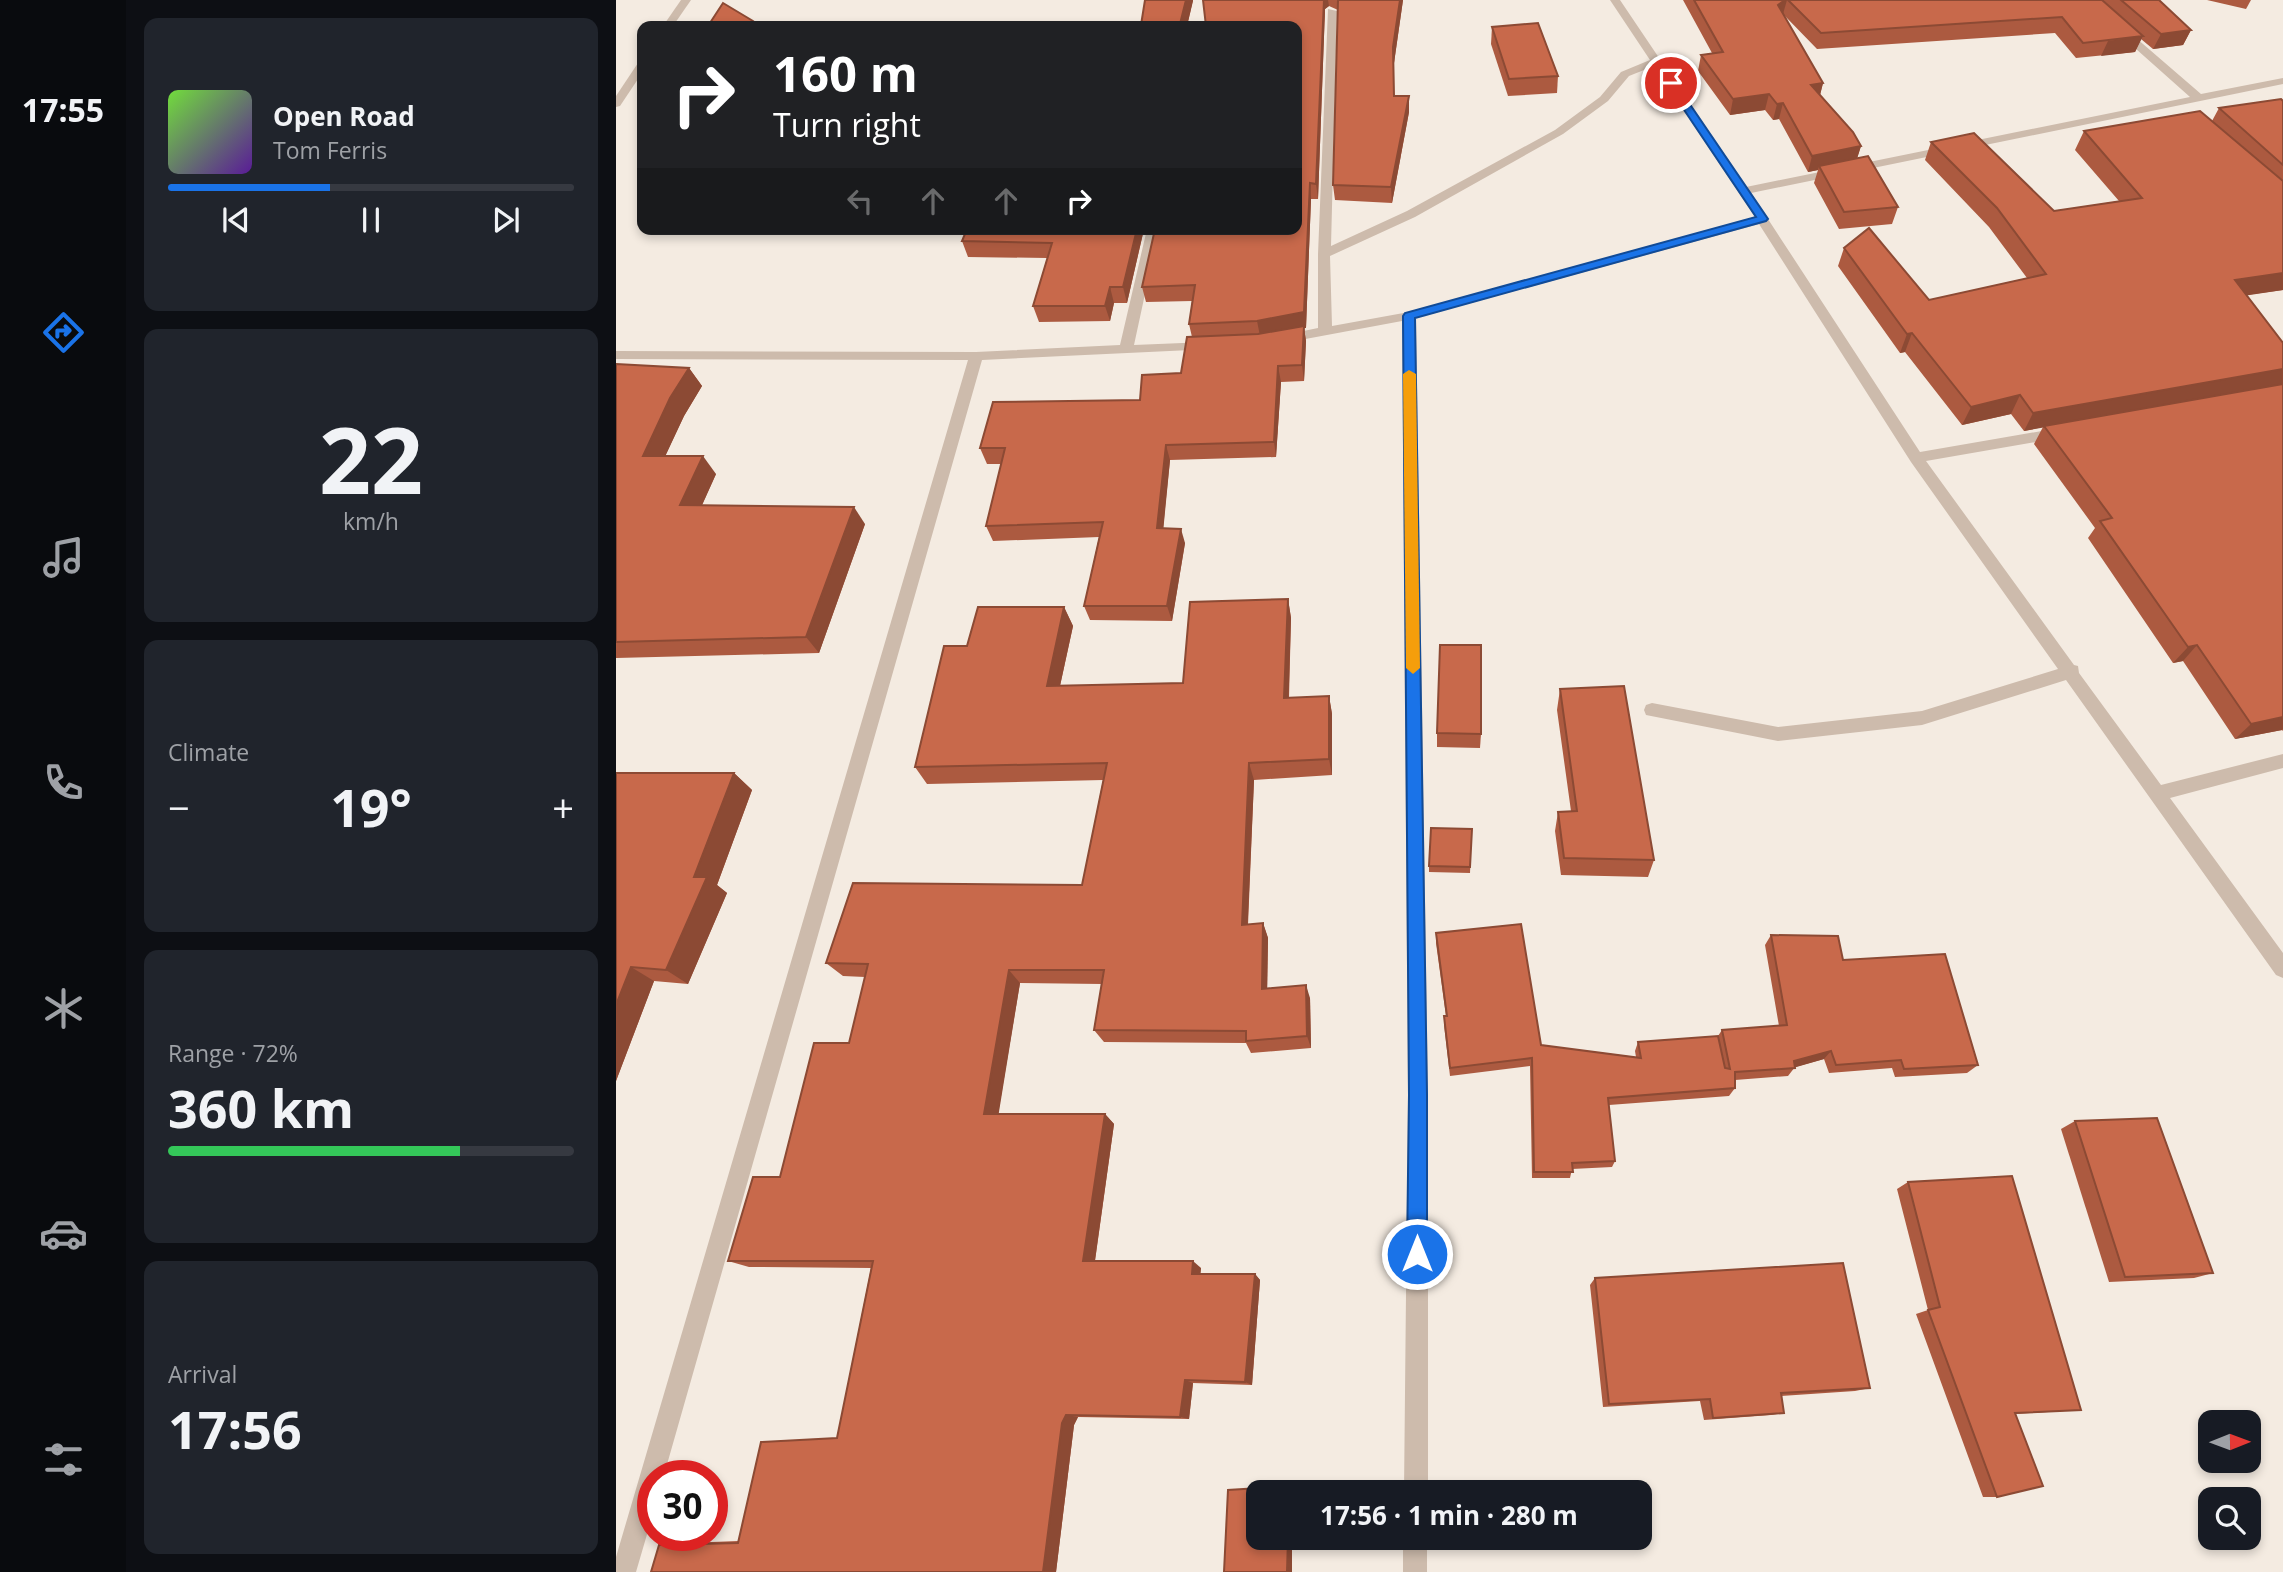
<!DOCTYPE html>
<html lang="en">
<head>
<meta charset="utf-8">
<style>
  :root { --surface:#171b24; --page:#20242c; --text:#f1f3f6; --muted:#9ea1a6; --line:#363941; --accent:#1a73e8 }
  body { margin:0; font-family:"Open Sans",sans-serif; background:var(--page); color:var(--text); height:100vh; display:flex; flex-direction:column; font-size:26px; white-space:nowrap }
  * { box-sizing:border-box; margin:0 }
  p { font-size:23px; color:var(--muted) }
  .icon { flex:none; width:38px; height:38px; fill:none; stroke:currentColor; stroke-width:2; stroke-linecap:round; stroke-linejoin:round }
  .map { position:relative; flex:1; overflow:hidden }
  .side { display:flex; flex-direction:column; gap:18px; padding:18px; background:#0d0f14; width:490px }
  .side>* { flex:none }
  .top-card { position:absolute; left:21px; top:21px; width:665px; height:214px; border-radius:14px; box-shadow:0 4px 10px #0003; background:#202124; color:#fff; overflow:hidden }
  .needle { width:46px; rotate:89deg }
  .tools { position:absolute; left:1582px; top:1410px; display:grid; gap:14px }
  .tools a { display:grid; place-items:center; width:63px; height:63px; border-radius:14px; background:var(--surface); box-shadow:0 4px 10px #0003; font-size:35px }
  .speed { position:absolute; left:21px; top:1460px; display:flex; gap:14px; font-size:35px; font-weight:700; text-align:center }
  .speed>* { display:grid; place-content:center; width:91px; height:91px; border-radius:50%; background:var(--surface); box-shadow:0 4px 10px #0003; line-height:1 }
  .speed .limit { border:10px solid #d22; background:#fff; color:#111 }
  .pin { position:absolute; display:grid; place-items:center; width:60px; height:60px; color:#fff; margin:-30px; border:4px solid #fff; border-radius:50%; box-shadow:0 2px 7px #0007 }
  .me { position:absolute; width:77px; margin:-38px; rotate:0deg; stroke-linejoin:round; filter:drop-shadow(0 0 5px #0008) }
  .turn { display:flex; align-items:center; gap:24px; height:147px; padding:0 21px; font-size:32px }
  .turn .icon { width:91px; height:91px; stroke-width:2.5 }
  .turn b { display:block; font-size:49px; line-height:60px }
  .lanes { display:flex; align-items:center; height:66px; padding:0 21px; background:#0003; justify-content:center; gap:35px; direction:ltr }
  .lanes .off { opacity:.35 }
  .big { font-size:52px; font-weight:700; line-height:1.1 }
  .side .tile { flex:1; display:flex; flex-direction:column; justify-content:center; gap:10px; min-width:0; padding:0 24px; border-radius:14px; background:var(--page) }
  .side .dial { align-items:center; gap:0 }
  .dial b { font-size:91px; line-height:1 }
  .song { display:flex; align-items:center; gap:21px }
  .cover { width:84px; height:84px; border-radius:10px; background:linear-gradient(135deg,hsl(100 70% 55%),hsl(270 70% 35%)) }
  .played { height:7px; border-radius:4px; background:linear-gradient(90deg,var(--accent) 40%,var(--line) 40%) }
  .keys { display:flex; justify-content:space-around; direction:ltr }
  .heat { display:flex; justify-content:space-between; align-items:center; font-size:38px; direction:ltr }
  .charge { height:10px; border-radius:5px; background:linear-gradient(90deg,#34c759 72%,var(--line) 0) }
  .trip { position:absolute; left:630px; top:1480px; width:406px; height:70px; border-radius:14px; background:var(--surface); box-shadow:0 4px 10px #0003; font-weight:700; line-height:70px; text-align:center }
  main { display:flex; flex:1; min-height:0 }
  .tab-bar { display:flex; flex-direction:column; width:126px; justify-content:space-around; align-items:center; background:#090b0e; color:var(--muted) }
  .tab-bar .icon { width:49px; height:49px }
  .tab-bar .on { color:var(--accent) }
  .tab-bar b { font-size:32px; color:var(--text) }
  .map>svg:first-child { display:block }
  .lines { fill:none; stroke-linecap:round; stroke-linejoin:round }
  .minor { fill:#cdbbac; fill-rule:evenodd }
  .wall { fill:#ac5a40 }
  .shaded-wall { fill:#8c4a34 }
  .building { fill:#c8694b; stroke:#8c4a34; stroke-width:2 }
  .route { fill:#1a73e8; stroke:#114b97; stroke-width:2 }
  .slow { fill:#f59e0b }
</style>
</head>
<body>
<main>
<nav class="tab-bar">
<b>17:55</b>
<svg class="icon on" aria-label="directions" viewBox="0 0 24 24"><path d="M12 3l9 9-9 9-9-9zM9 14v-3h6M13 9l2 2-2 2"/></svg>
<svg class="icon" aria-label="music" viewBox="0 0 24 24"><path d="M9 18V5l10-2v13"/><circle cx="6" cy="18" r="3"/><circle cx="16" cy="16" r="3"/></svg>
<svg class="icon" aria-label="phone" viewBox="0 0 24 24"><path d="M5 4h4l2 5-3 2q2 4 5 5l2-3 5 2v4C11 20 4 13 5 4z"/></svg>
<svg class="icon" aria-label="climate" viewBox="0 0 24 24"><path d="M12 3v18M4 7l16 10M4 17L20 7"/></svg>
<svg class="icon" aria-label="car" viewBox="0 0 24 24"><path d="M5 17H2v-5l4-1 3-4h7l3 4 3 1v5h-3M9 17h6M6 11h13"/><circle cx="7" cy="17" r="2"/><circle cx="17" cy="17" r="2"/></svg>
<svg class="icon" aria-label="filters" viewBox="0 0 24 24"><path d="M4 7h16M4 17h16"/><circle cx="9" cy="7" r="2"/><circle cx="15" cy="17" r="2"/></svg>
</nav>
<section class="side">
<div class="tile">
<div class="song"><i class="cover"></i><div><b>Open Road</b><p>Tom Ferris</p></div></div>
<div class="played"></div>
<div class="keys"><svg class="icon" aria-label="previous" viewBox="0 0 24 24"><path d="M18 5L8 12l10 7zM5 5v14"/></svg><svg class="icon" aria-label="pause" viewBox="0 0 24 24"><path d="M8 5v14M16 5v14"/></svg><svg class="icon" aria-label="next" viewBox="0 0 24 24"><path d="M6 5l10 7-10 7zM19 5v14"/></svg></div>
</div>
<div class="tile dial"><b>22</b><p>km/h</p></div>
<div class="tile"><p>Climate</p>
<div class="heat"><a>−</a><b class="big">19°</b><a>+</a></div>
</div>
<div class="tile"><p>Range · 72%</p><b class="big">360 km</b><div class="charge"></div></div>
<div class="tile"><p>Arrival</p><b class="big">17:56</b></div>
</section>
<div class="map">
<svg width="1667" height="1572" viewBox="0 0 1667 1572">
  <rect width="100%" height="100%" fill="#f4ebe1"/>
  <g class="lines">
    <g class="minor">
      <path d="M65 0H75L57 26H47Z"/>
      <path d="M994 0H1004L1130 187 1574 97 1465 0H1476L1585 94 1667 78V84L1135 193 1304 452 1443 428 1448 429 1450 433 1443 438 1310 461 1458 665 1462 666 1463 673 1545 785 1667 754V768L1554 798 1667 953V978L1660 975 1450 680 1306 725 1162 741 1030 715 1028 710 1030 705 1036 703 1162 727 1306 711 1442 669 1295 462 1143 224 800 318 812 1095V1493H788L792 1095 786 321 668 343 661 339 668 335 702 328V254L712 9 721 11 715 246 791 211 939 130 984 97 1005 72 1034 60ZM1038 66 1139 217 793 312 716 326 714 256 799 217 947 134 992 101 1013 76Z"/>
      <path d="M26 62V73L4 106 0 107V96L22 63Z"/>
      <path d="M531 229H543L518 345 591 342 598 346 596 349 366 360 48 1475H37V1514L20 1572H0V1557L352 360 0 359V351L360 352 504 345Z"/>
      <rect x="787" y="1538" width="24" height="34"/>
    </g>
  </g>
  <g class="wall">
    <path d="M529 0H577L571 26H525Z"/>
    <path d="M587 0H787L778 63V96H793V112L776 203 719 200 717 185 722 10 713 6 709 9 702 199H695L690 328H688L690 341 688 381 665 382 660 457 554 460 547 528 569 543 556 621 474 620 468 606 483 537 377 541 370 526 385 464H371L364 448 524 400 565 373 576 337 573 324 576 301 530 302 526 287 681 229Z"/>
    <path d="M1067 0H1543L1575 30 1567 45 1537 49 1525 39 1519 52 1460 58 1439 33 1201 49 1167 14 1207 83 1204 95 1245 146 1241 158 1282 207 1276 224 1223 229 1198 183 1202 170 1192 172 1163 119 1157 120 1149 110 1114 115 1082 71 1085 55 1096 53Z"/>
    <path d="M1591 0H1635L1630 9Z"/>
    <path d="M876 27 942 76 941 93 892 96 875 44Z"/>
    <path d="M1667 101V290L1630 295 1667 343V731L1666 730 1619 739 1567 661 1557 663 1472 538 1479 528 1418 444 1427 427 1408 431 1395 414 1346 425 1289 352 1284 353 1222 266 1228 248 1313 300 1411 278 1373 227 1309 160 1315 142 1438 211 1503 201 1459 150 1468 131 1596 121 1603 108Z"/>
    <path d="M351 229H528L511 303H498L494 321 423 322 417 306 431 258 352 257 346 241Z"/>
    <path d="M0 364 73 368 86 386 68 416 49 456 100 474 86 505 249 524 203 653 0 658Z"/>
    <path d="M672 599 675 618 673 698 713 696 716 714V775L638 780 632 925 647 923 652 938 651 988 694 998 695 1048 635 1053 630 1043 488 1042 478 1030 486 984 404 983 382 1114H489L498 1124 479 1261 585 1268 584 1274H639L644 1280 636 1385 577 1383 573 1419 462 1417 458 1425 440 1572 43 1545 70 1543 122 1541 221 1438 255 1268 133 1267 112 1261 164 1177 233 1043 249 977 227 976 210 963 466 885 487 780 311 784 299 767 351 646 448 607 457 626 444 686 567 683Z"/>
    <path d="M944 689 1038 860 1032 877 945 875 939 831 942 812 955 811 941 710Z"/>
    <path d="M821 733 865 734 864 748 821 747Z"/>
    <path d="M0 773H118L136 790 101 885 111 893 72 984 38 981 0 1081Z"/>
    <path d="M856 829 854 873 813 872V866Z"/>
    <path d="M820 933 925 1045 1020 1057 1019 1051 1022 1042 1102 1036 1106 1030 1163 1026 1149 945 1155 935 1227 960 1362 1065 1351 1073 1279 1077 1276 1068 1213 1073 1208 1059 1179 1067 1172 1076 1119 1080V1088L1113 1096 993 1105 999 1161 996 1167 956 1169 954 1178H916L914 1066 834 1076 828 1025V1016H830L820 943Z"/>
    <path d="M1459 1121 1597 1273 1578 1278 1493 1282 1445 1129Z"/>
    <path d="M1292 1182 1465 1410 1399 1414 1381 1497H1367L1300 1314 1312 1310 1281 1189Z"/>
    <path d="M979 1278 1254 1388 1239 1391 1165 1396 1168 1413 1155 1415 1088 1420 1084 1401 987 1407 974 1285Z"/>
  </g>
  <g class="shaded-wall">
    <path d="M570 0H577V1L571 26H564V24Z"/>
    <path d="M708 0H712L713 6 709 9 702 199 700 184Z"/>
    <path d="M784 0H787L778 63 777 47Z"/>
    <path d="M1169 0H1171L1167 14 1158 21 1162 5Z"/>
    <path d="M1575 30 1567 45 1537 49 1545 34Z"/>
    <path d="M1527 36 1519 52 1485 56 1492 41Z"/>
    <path d="M1207 83 1203 99 1195 85Z"/>
    <path d="M1153 94 1149 110 1114 115 1117 99Z"/>
    <path d="M793 96V112L776 203 775 187Z"/>
    <path d="M1167 103 1163 119 1157 120 1161 104Z"/>
    <path d="M1245 146 1240 162 1203 166 1202 170 1192 172 1196 156Z"/>
    <path d="M694 183 695 199 690 328H688L690 341 688 381 686 365 644 336 641 321Z"/>
    <path d="M521 229H528L511 303 507 287Z"/>
    <path d="M1667 273V290L1607 299 1619 280Z"/>
    <path d="M494 287 498 303 494 321 489 306Z"/>
    <path d="M1296 333 1289 352 1284 353 1291 334Z"/>
    <path d="M662 366 665 382 660 457 658 442Z"/>
    <path d="M73 368 86 386 68 416 41 474 27 456 54 398Z"/>
    <path d="M1667 369V385L1408 431 1417 413Z"/>
    <path d="M1404 395 1395 414 1346 425 1355 407Z"/>
    <path d="M550 445 554 460 546 543 541 528Z"/>
    <path d="M87 456 100 474 78 523 64 505Z"/>
    <path d="M238 507 249 524 203 653 190 637Z"/>
    <path d="M565 529 569 543 556 621 551 606Z"/>
    <path d="M672 599 675 618 672 716 668 698Z"/>
    <path d="M448 607 457 626 440 704 431 686Z"/>
    <path d="M1581 645 1567 661 1557 663 1572 647Z"/>
    <path d="M713 696 716 714V775L713 759Z"/>
    <path d="M1667 717V729L1666 730 1619 739 1635 724Z"/>
    <path d="M633 763 638 780 631 939 626 925Z"/>
    <path d="M118 773 136 790 101 885 111 893 72 984 50 970 78 877Z"/>
    <path d="M647 923 652 938 651 1002 646 989Z"/>
    <path d="M15 967 38 981 0 1081V1005Z"/>
    <path d="M393 970 404 983 381 1124 368 1114Z"/>
    <path d="M690 985 694 998 695 1048 691 1036Z"/>
    <path d="M1215 1051 1208 1059 1177 1068 1178 1061Z"/>
    <path d="M489 1114 498 1124 478 1267 467 1261Z"/>
    <path d="M577 1261 585 1268 584 1280 576 1274Z"/>
    <path d="M639 1274 644 1280 636 1385 629 1382Z"/>
    <path d="M569 1380 577 1383 573 1419 564 1417Z"/>
    <path d="M450 1415 462 1417 458 1425 440 1572H427L446 1423Z"/>
    <rect x="674" y="1486" width="4" height="7"/>
    <path d="M672 1538H676V1572H671Z"/>
  </g>
  <g class="building">
    <path d="M529 0H570L564 24 525 25Z"/>
    <path d="M587 0H708L700 184 694 183 688 312 641 321 573 324 579 285 526 287 539 229H681V26H590Z"/>
    <path d="M722 0H784L777 47 778 96H793L775 187 717 185Z"/>
    <path d="M1078 0H1169L1162 5 1207 83 1195 85 1237 132 1245 146 1196 156 1167 103 1161 104 1153 94 1117 99 1085 55 1107 52Z"/>
    <path d="M1172 0H1486L1527 36 1467 43 1446 17 1205 33Z"/>
    <path d="M1505 0H1543L1575 30 1545 34Z"/>
    <path d="M107 3 137 21 134 26H92Z"/>
    <path d="M922 23 942 76 893 79 876 27Z"/>
    <path d="M1665 99 1667 101V165L1603 108Z"/>
    <path d="M1584 111 1667 181V273L1619 280 1667 343V369L1417 413 1404 395 1355 407 1296 333 1291 334 1228 248 1253 228 1313 300 1430 274 1381 208 1315 142 1358 133 1438 211 1526 198 1468 131Z"/>
    <path d="M1252 156 1282 207 1228 212 1203 166Z"/>
    <path d="M351 229H521L507 287H494L489 306H417L436 243 346 241Z"/>
    <path d="M688 326 686 365 662 366 658 442 550 445 541 528 565 529 551 606H468L487 522 370 526 389 448H364L377 402 524 400 526 375 565 373 571 337 642 334Z"/>
    <path d="M0 364 73 368 54 398 27 456H87L64 505 238 507 190 637 0 642Z"/>
    <path d="M1667 384V717L1635 724 1581 645 1572 647 1484 521 1496 518 1428 426Z"/>
    <path d="M672 599 668 698 713 696V759L633 763 626 925 647 923 646 989 690 985 691 1036 630 1041V1031L478 1030 488 970H393L368 1114H489L467 1261H577L576 1274H639L629 1382 569 1380 564 1417 450 1415 446 1423 427 1572H35L43 1545 122 1543 145 1442 221 1438 257 1261H112L137 1177H164L198 1043H233L252 964 210 963 237 883 466 885 491 763 299 767 328 646H351L362 607H448L431 686 567 683 574 602Z"/>
    <path d="M824 645H865V734L821 733Z"/>
    <path d="M1008 686 1038 860 948 858 942 812 961 811 944 689Z"/>
    <path d="M0 773H118L78 877H91L50 970 15 967 0 1005Z"/>
    <path d="M815 828 856 829 854 867 813 866Z"/>
    <path d="M905 924 925 1045 1025 1058 1022 1042 1102 1036 1109 1068 1114 1069 1106 1030 1171 1025 1155 935 1222 936 1227 960 1329 954 1362 1065 1288 1069 1285 1060 1220 1065 1215 1051 1178 1061 1179 1068 1119 1072V1088L992 1098 999 1161 956 1163 957 1172H918L916 1058 834 1068 828 1016H831L820 933Z"/>
    <path d="M1541 1118 1597 1273 1509 1277 1459 1121Z"/>
    <path d="M1396 1176 1465 1410 1399 1413 1427 1486 1381 1497 1312 1310 1324 1307 1292 1182Z"/>
    <path d="M1227 1263 1254 1388 1165 1393 1168 1413 1097 1418 1094 1399 993 1404 979 1278Z"/>
    <path d="M674 1486V1493H642V1538H672L671 1572H608L612 1490Z"/>
  </g>
  <path class="route" d="M1051 81H1058L1152 219 1150 221 799 318 811 1095V1254L808 1261 801 1264 794 1261 791 1254 793 1095 787 316 789 313 1140 217 1050 83Z"/>
  <path class="slow" d="M793 370 800 374 804 668 797 674 790 668 787 374Z"/>
</svg>
<div class="tools">
<a><svg class="needle" viewBox="-14 -14 28 28"><path d="M0-13l5 13h-10z" fill="#e53935"/><path d="M0 13l5-13h-10z" fill="#9ea1a6"/></svg></a>
<a><svg class="icon" aria-label="search" viewBox="0 0 24 24"><circle cx="10" cy="10" r="6"/><path d="M15 15l6 6"/></svg></a>
</div>
<div class="speed"><div class="limit">30</div></div>
<div class="pin" style="left:1055px;top:83px;background:#d93025"><svg class="icon" aria-label="arrive" viewBox="0 0 24 24"><path d="M6 21V4h12l-3 4 3 4H6"/></svg></div>
<svg class="me" style="left:801px;top:1254px" viewBox="-20 -20 40 40"><circle r="17" fill="#1a73e8" stroke="#fff" stroke-width="3"/><path d="M0-11L8 9 0 5-8 9z" fill="#fff"/></svg>
<div class="trip">17:56 · 1 min · 280 m</div>
<div class="top-card">
<div class="turn"><svg class="icon" aria-label="right" viewBox="0 0 24 24"><path d="M7 20v-9h11M14 6l5 5-5 5"/></svg><div><b>160 m</b>Turn right</div></div>
<div class="lanes"><svg class="icon off" aria-label="left" viewBox="0 0 24 24"><path d="M17 20v-9H6M10 6l-5 5 5 5"/></svg><svg class="icon off" aria-label="ahead" viewBox="0 0 24 24"><path d="M12 20V5M6 11l6-6 6 6"/></svg><svg class="icon off" aria-label="ahead" viewBox="0 0 24 24"><path d="M12 20V5M6 11l6-6 6 6"/></svg><svg class="icon" aria-label="right" viewBox="0 0 24 24"><path d="M7 20v-9h11M14 6l5 5-5 5"/></svg></div>
</div>
</div>
</main>
</body>
</html>
